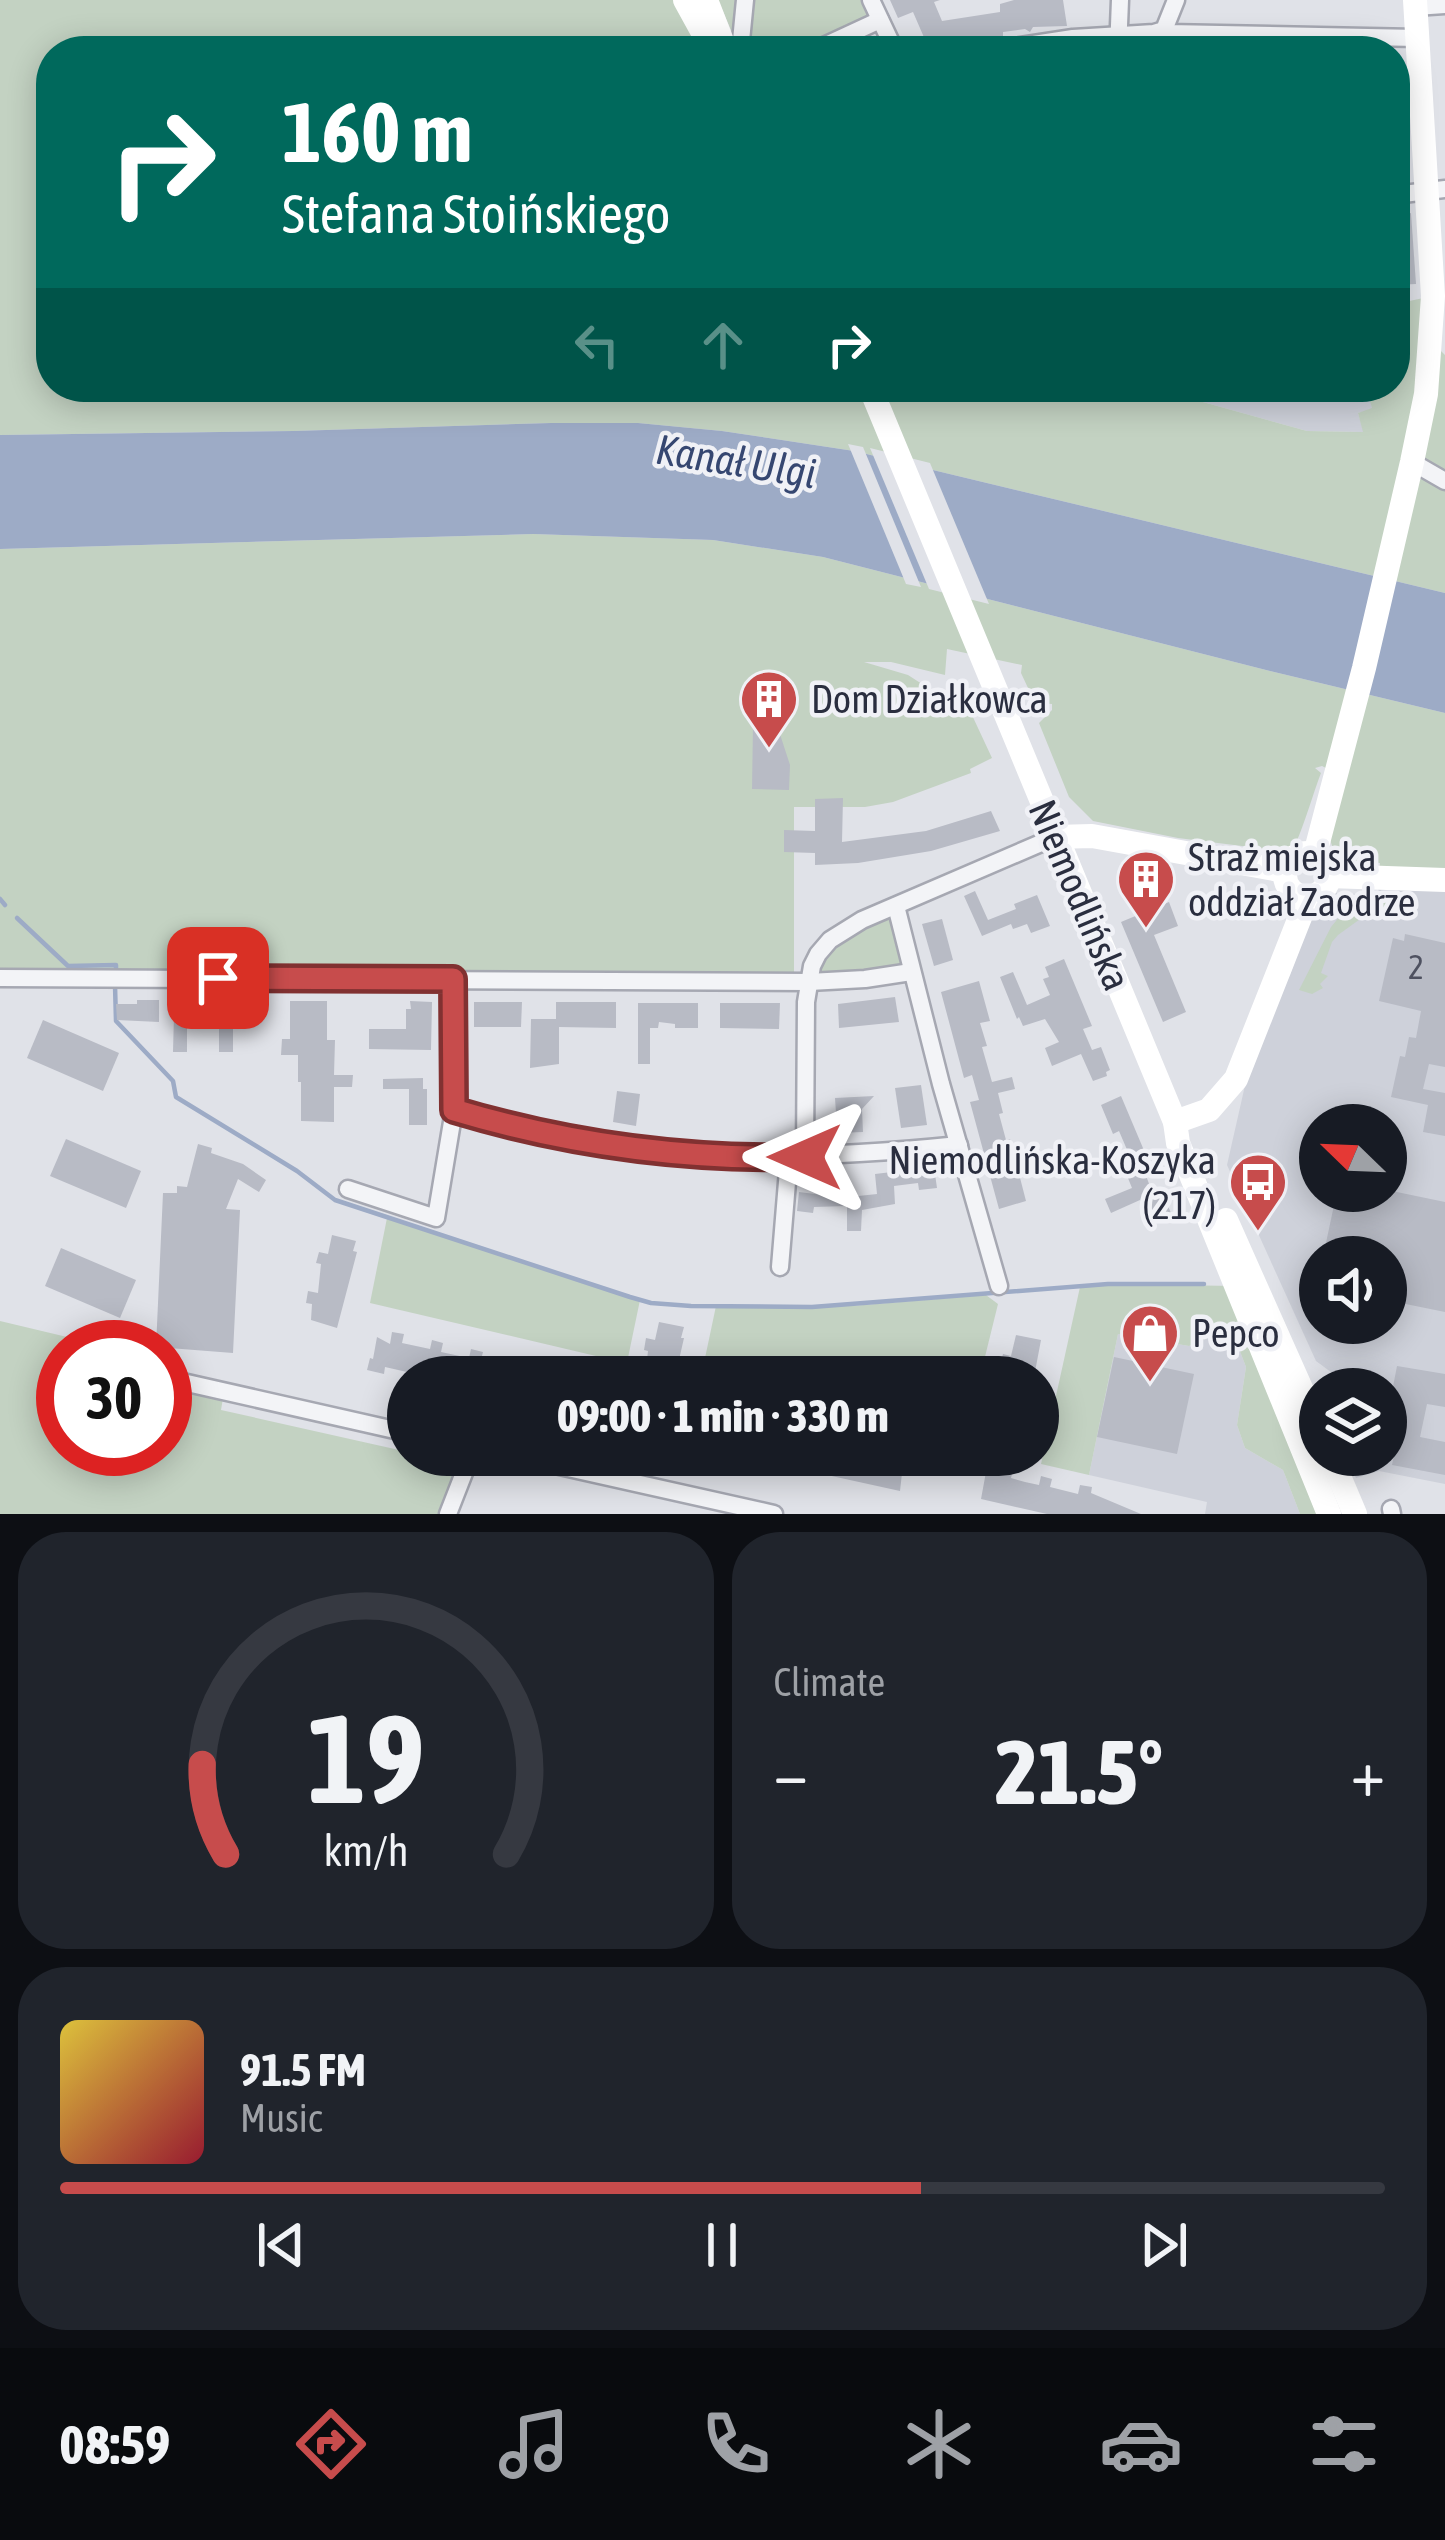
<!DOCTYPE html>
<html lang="en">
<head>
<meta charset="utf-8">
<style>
  :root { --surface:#171b24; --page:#20242c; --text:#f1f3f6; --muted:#9ea1a6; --line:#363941; --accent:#c74c4c }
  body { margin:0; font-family:"Asap Condensed",sans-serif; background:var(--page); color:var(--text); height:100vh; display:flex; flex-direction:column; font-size:45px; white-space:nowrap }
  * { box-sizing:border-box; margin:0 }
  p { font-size:39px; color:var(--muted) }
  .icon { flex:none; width:66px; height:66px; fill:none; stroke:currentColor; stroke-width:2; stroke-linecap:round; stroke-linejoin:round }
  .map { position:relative; height:1514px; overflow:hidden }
  .drawer { display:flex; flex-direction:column; gap:18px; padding:18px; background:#0d0f14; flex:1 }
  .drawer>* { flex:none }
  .hud { position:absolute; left:36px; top:36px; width:1374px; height:366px; border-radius:48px; box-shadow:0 6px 30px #0003; background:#00695c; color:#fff; overflow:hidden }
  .needle { width:78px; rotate:293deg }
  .buttons { position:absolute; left:1299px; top:1104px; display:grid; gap:24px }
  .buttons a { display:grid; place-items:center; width:108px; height:108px; border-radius:50%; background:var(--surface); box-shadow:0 6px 30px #0003; font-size:60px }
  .speed { position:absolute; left:36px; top:1320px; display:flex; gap:24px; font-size:60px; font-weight:700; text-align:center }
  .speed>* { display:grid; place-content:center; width:156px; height:156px; border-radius:50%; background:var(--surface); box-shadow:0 6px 30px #0003; line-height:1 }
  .speed .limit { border:18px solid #d22; background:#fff; color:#111 }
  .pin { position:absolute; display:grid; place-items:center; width:102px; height:102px; color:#fff; margin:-51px; border-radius:24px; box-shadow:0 6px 18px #0006 }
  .me { position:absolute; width:132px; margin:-66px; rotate:270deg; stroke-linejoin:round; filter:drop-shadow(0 0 9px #0008) }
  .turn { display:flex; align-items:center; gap:42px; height:252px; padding:0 48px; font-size:54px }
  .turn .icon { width:156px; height:156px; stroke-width:2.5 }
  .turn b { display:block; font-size:84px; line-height:102px }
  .lanes { display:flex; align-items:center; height:114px; padding:0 48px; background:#0003; justify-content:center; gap:60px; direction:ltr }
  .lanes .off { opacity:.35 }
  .big { font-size:90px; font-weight:800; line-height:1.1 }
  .drawer .widget { flex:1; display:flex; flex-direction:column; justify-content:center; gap:18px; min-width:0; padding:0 42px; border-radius:48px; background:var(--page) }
  .drawer .dial { align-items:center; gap:0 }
  .dial svg { height:312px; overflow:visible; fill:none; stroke:var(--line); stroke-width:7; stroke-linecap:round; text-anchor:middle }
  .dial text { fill:var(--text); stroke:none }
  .song { display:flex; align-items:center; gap:36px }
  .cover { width:144px; height:144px; border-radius:18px; background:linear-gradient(135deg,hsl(50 70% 55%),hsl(350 70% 35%)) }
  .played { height:12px; border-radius:6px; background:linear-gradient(90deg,var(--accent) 65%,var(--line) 65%) }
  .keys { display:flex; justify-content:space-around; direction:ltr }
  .heat { display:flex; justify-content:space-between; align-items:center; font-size:66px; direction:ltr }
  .drawer .tiles { flex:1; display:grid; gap:18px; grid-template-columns:1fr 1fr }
  .widget:last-child { grid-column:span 2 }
  .trip { position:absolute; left:387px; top:1356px; width:672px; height:120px; border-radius:60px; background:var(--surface); box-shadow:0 6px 30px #0003; font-weight:800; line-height:120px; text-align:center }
  .menu { display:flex; height:192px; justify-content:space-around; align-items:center; background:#090b0e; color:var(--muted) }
  .menu .icon { width:84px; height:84px }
  .menu .active { color:var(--accent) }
  .menu b { font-size:54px; color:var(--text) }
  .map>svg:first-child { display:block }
  .built { fill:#ced1da; fill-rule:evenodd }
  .green { fill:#c3d2c2 }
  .water { fill:#9dabc6 }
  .pier { fill:#e0e2e8 }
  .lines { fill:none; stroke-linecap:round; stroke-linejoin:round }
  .stream { stroke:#9dabc6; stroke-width:4.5 }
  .building { fill:#b8bbc5 }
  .street-casing { stroke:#a6a8b2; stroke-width:21 }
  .street { stroke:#f3f4f7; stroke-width:16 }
  .secondary { stroke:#fff; stroke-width:24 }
  .route-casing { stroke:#813131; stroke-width:30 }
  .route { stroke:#c74c4c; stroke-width:21 }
  .labels { text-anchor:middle; stroke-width:9; stroke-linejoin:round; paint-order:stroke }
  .number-label { font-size:33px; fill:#4e5160 }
  .poi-label { font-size:39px; fill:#2a2e3f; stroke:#f0f1f6; text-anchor:start }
  .street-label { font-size:39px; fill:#2a2e3f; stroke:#f0f1f6 }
  .water-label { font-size:42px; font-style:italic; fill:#364771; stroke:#f0f1f6 }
</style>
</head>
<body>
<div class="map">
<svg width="1445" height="1514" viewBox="0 0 1445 1514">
  <rect width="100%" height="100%" fill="#e0e2e8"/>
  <g class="built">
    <path d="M1149 387H1366L1373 409 1358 413 1364 432 1307 431Z"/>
    <path d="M1379 879 1445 880V1484L1379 1471 1356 1478 1349 1464 1350 1455H1386V1389H1354L1316 1361 1227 1165 1246 1081 1270 1012 1290 975 1314 909 1325 897 1336 893 1378 895ZM1320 1125H1386V1191H1320ZM1320 1257H1386V1323H1320Z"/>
    <path d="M1231 1328 1246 1367 1237 1425 1245 1448 1283 1470 1300 1514H1205L1207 1502 1089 1475 1118 1334 1189 1346Z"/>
  </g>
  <g class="green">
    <path d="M0 0H685L710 51H51V387H1079L1096 391 1149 387 1307 431 1363 432 1358 413 1372 408 1366 387H1395V304L1433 296 1439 349 1445 355V593L854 451 722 431 638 423H551L294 431 0 435Z"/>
    <path d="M718 0H871L880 20 813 51H740Z"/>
    <path d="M533 534 713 540 823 557 1266 670 1445 713V880L1379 879 1380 863C1371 862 1359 864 1350 862 1316 853 1333 799 1336 773L1322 766 1315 768 1321 773C1316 785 1300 838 1295 844 1288 850 1283 849 1275 850L1178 838 1093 821 1069 797 1039 723 1052 710V704L1035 703 1021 673 1022 665 947 649 945 675 891 662H864L908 675 950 702 959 701 971 713 992 758 970 769 971 773 893 802 865 807H794V981L0 978V549Z"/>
    <path d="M1354 899 1395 900V914L1382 908 1374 909 1338 935 1332 942 1321 973 1328 976 1320 984 1323 988 1312 994 1299 990 1331 927Z"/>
    <path d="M896 906 911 972 809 982 818 954Z"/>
    <path d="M387 1218 640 1300 624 1377H591L596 1356 370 1303Z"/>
    <path d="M1108 1284 1235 1286 1329 1514H1300L1283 1470 1245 1448 1237 1425 1246 1367 1231 1328 1189 1346 1118 1334 1089 1475 1041 1464 1080 1287Z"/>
    <path d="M986 1295 998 1304 980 1377H701L716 1306H851Z"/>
    <path d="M0 1321 109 1347H63V1449H165V1378L224 1392 221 1410 408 1452V1455H422L467 1465 448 1514H0Z"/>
  </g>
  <path class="water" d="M551 423H638L722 431 854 451 1445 593V713L1266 670 823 557 713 540 533 534 0 549V435L294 431Z"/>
  <g class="pier">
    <path d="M848 444 863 447 921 587 906 584Z"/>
    <path d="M870 448 930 463 989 604 929 589Z"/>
  </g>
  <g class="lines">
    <g class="stream">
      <path d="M0 899 5 905"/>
      <path d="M17 918 68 966 116 965V973"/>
      <path d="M115 985 116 1021 173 1081 176 1097 297 1171 335 1200 630 1297 651 1303 691 1306 812 1307 1108 1284H1204"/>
    </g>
  </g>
  <g class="building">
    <path d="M890 0H940L934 2 942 21 1000 12V4L1014 0H1063L1067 26 1033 27 1030 32 1025 29 1003 32V36L932 46 926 42 913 12 898 18Z"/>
    <path d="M1411 213 1416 284 1395 285V217Z"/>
    <path d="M753 725H777L790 765 789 790 752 789Z"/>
    <path d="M843 798 842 842 926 831 991 811 1000 831 931 851 858 863 815 865V853L784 852V830L815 831V799Z"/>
    <path d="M975 891 988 920 1016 909 1014 904 1037 895 1050 926 1031 933 1027 924 1013 929 1011 924 982 936 964 896Z"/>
    <path d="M1169 902 1178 926 1154 935 1186 1012 1163 1022 1121 922Z"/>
    <path d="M942 919 953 960 934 966 922 924Z"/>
    <path d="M1405 934 1445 943V1067L1429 1064 1423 1089 1445 1093V1136L1423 1132 1428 1105 1391 1097 1400 1056 1405 1057 1409 1037 1416 1038 1421 1011 1379 1001 1393 938 1404 941Z"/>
    <path d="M1064 959 1092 1026 1083 1029 1092 1050 1101 1047 1110 1070 1106 1072 1107 1076 1093 1081 1081 1054 1052 1066 1045 1048 1059 1042 1045 1019 1023 1026 1019 1017 1017 1019 1000 977 1013 972 1027 1005 1050 995 1043 979 1049 977 1045 967Z"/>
    <path d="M979 981 990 1021 980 1023 987 1046 982 1047 992 1082 1012 1077 1015 1089 998 1093 1003 1113 999 1114 1006 1140 1010 1139 1026 1201 999 1209 970 1102 979 1100 972 1075 964 1078 941 992Z"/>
    <path d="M895 997 899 1022 839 1028 838 1004Z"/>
    <path d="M137 1000H159V1022L117 1020 116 1004H137Z"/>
    <path d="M185 1000 208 1001 207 1010H230V1001H252V1024H233V1052H219V1024L187 1023V1052H173L174 1015H181V1010H185Z"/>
    <path d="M290 1001H327V1040H335L334 1075H353L352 1087H334V1122L301 1121V1082H298V1055H281L282 1039H290Z"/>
    <path d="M410 1001 432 1002 431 1050 369 1049V1029H406V1009H411Z"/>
    <path d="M474 1002H522L521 1027H474Z"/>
    <path d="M556 1002H616V1028L559 1027V1064L530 1068 531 1019H556Z"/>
    <path d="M638 1003H698V1028H675V1024L659 1022 658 1028H650V1064H638Z"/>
    <path d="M720 1003H780L779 1029 720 1028Z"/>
    <path d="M43 1020 119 1053 103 1091 27 1058Z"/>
    <path d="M423 1078V1089H427V1125H409V1089H383V1079Z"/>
    <path d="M921 1085 927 1125 901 1128 895 1088Z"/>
    <path d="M617 1091 640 1094 636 1126 613 1122Z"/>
    <path d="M874 1096 862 1109 863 1132 837 1133 836 1120 833 1117 836 1113 835 1098Z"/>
    <path d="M1121 1096 1151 1167 1144 1170 1152 1192 1160 1188 1171 1213 1149 1223 1140 1200 1111 1213 1105 1199 1132 1188 1119 1156 1128 1152 1119 1131 1113 1134 1101 1105Z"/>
    <path d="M66 1139 141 1171 126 1208 50 1176Z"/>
    <path d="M198 1144 212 1148 211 1153 243 1164 266 1180 259 1192 238 1179 226 1209 240 1210 233 1353 156 1347 163 1193H177V1186L187 1187Z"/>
    <path d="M934 1167 937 1188 919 1190 918 1183 894 1186 895 1204 862 1210 861 1231H847V1206L814 1207 813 1213 797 1211 799 1192 831 1196 830 1176 848 1175 849 1197 877 1194 875 1174Z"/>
    <path d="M1337 1191H1392L1445 1202V1312L1386 1300V1257H1323Z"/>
    <path d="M332 1235 356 1241 353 1251 357 1252 337 1328 311 1320 312 1304 306 1303 308 1291 318 1293 321 1264 316 1263 319 1252 328 1254Z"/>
    <path d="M61 1248 136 1280 120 1318 45 1286Z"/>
    <path d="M659 1322 684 1327 681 1338H684L676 1373H674L673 1377H645L648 1351 644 1350 646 1338 655 1340Z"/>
    <path d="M392 1332 404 1334 402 1343 430 1349 432 1340 443 1343 441 1352 469 1358 471 1349 483 1352 481 1360 521 1366V1368L536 1371 535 1377H429L385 1367 384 1374 367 1370 370 1358 373 1359 377 1337 390 1344Z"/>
    <path d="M1016 1335 1041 1340 1034 1377H1007L1008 1367 1000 1365 1003 1354 1011 1356Z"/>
    <path d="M1114 1357 1194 1374 1177 1454 1097 1437Z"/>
    <path d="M1397 1366 1445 1374V1407L1427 1404 1420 1437 1445 1442V1475L1392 1465 1399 1431 1386 1428V1423Z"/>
    <path d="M784 1455H861L876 1458 877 1455H889L888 1458 903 1464 900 1491 818 1473 819 1468 784 1460Z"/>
    <path d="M1001 1467 1013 1470 1011 1478 1025 1482 1039 1485 1041 1476 1052 1479 1050 1487 1078 1494 1080 1485 1092 1487 1091 1493 1141 1514H1047L981 1499 986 1472 999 1475Z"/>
  </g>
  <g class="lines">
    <defs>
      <g id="street">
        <path d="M871 0 895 51"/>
        <path d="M1415 7 1445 5"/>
        <path d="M1164 30 1168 33 1417 38"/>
        <path d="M740 51 745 0"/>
        <path d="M813 51 880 20"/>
        <path d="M988 51 1073 38 1154 33 1164 30 1176 0"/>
        <path d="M1118 51 1120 0"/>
        <path d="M1395 195 1445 189"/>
        <path d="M1412 462 1445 481"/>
        <path d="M896 906 941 1084 999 1286"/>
        <path d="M0 978 809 982 865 979 911 972"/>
        <path d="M453 979 454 1110C624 1163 784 1163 959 1145"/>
        <path d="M805 1157 806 1002 812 966 818 954 830 940 862 920 1055 837"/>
        <path d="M348 1189 436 1218 454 1110"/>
        <path d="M780 1267 789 1158"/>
        <path d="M165 1378 408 1433"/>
        <path d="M510 1455 774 1514"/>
        <path d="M1391 1509 1392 1514"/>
        <path d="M448 1514 471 1455"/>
      </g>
    </defs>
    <use href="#street" class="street-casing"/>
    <use href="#street" class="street"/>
    <g class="secondary">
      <path d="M685 0 713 51"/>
      <path d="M706 0 725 49"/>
      <path d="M870 387 1175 1122 1178 1143 1329 1514"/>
      <path d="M1055 837 1092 836 1285 871"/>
      <circle cx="1307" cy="875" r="22"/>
      <path d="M1315 854 1364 668 1412 462 1426 394 1433 296 1415 0"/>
      <path d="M1329 876 1445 880"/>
      <path d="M1175 1122 1209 1110 1236 1079 1308 897"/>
      <path d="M1226 1220 1320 1431"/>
      <path d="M1330 1455 1355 1514"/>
    </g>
  </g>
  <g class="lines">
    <defs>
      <path id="route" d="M218 978 453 979 454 1110C567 1144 687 1160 805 1157"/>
    </defs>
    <use href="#route" class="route-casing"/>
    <use href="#route" class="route"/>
  </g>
  <defs>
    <symbol id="building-pin" viewBox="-11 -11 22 30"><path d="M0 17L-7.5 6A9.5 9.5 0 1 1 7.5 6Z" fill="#c74c4c" stroke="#f0f1f6"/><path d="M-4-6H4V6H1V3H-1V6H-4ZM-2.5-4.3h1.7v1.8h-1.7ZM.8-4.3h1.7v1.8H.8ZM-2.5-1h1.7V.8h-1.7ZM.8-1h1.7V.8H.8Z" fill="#fff"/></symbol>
    <symbol id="bus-pin" viewBox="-11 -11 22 30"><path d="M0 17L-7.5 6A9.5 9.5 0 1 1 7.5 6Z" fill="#c74c4c" stroke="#f0f1f6"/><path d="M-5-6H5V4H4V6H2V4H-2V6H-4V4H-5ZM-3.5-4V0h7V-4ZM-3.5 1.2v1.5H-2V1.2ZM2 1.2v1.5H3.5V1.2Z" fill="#fff"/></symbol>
    <symbol id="shop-pin" viewBox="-11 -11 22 30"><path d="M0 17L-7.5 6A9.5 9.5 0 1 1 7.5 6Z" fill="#c74c4c" stroke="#f0f1f6"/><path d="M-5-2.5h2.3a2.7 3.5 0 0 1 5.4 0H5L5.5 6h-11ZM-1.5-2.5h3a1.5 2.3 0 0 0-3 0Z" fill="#fff"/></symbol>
  </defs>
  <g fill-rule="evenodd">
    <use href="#building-pin" x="736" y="666" width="66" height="90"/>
    <use href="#building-pin" x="1113" y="846" width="66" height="90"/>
    <use href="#bus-pin" x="1225" y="1149" width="66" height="90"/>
    <use href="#shop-pin" x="1117" y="1300" width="66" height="90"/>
  </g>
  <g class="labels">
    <g class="number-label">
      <text x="1416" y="979">2</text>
    </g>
    <g class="poi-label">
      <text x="811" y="713">Dom Działkowca</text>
      <text x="1188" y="871">Straż miejska<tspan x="1188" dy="45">oddział Zaodrze</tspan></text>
      <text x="1216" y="1174" text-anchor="end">Niemodlińska-Koszyka<tspan x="1216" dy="45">(217)</tspan></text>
      <text x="1192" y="1347">Pepco</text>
    </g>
    <g class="street-label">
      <text transform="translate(1080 895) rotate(67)" y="14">Niemodlińska</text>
    </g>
    <g class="water-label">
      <text transform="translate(736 461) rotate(9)" y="15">Kanał Ulgi</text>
    </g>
  </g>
</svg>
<div class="buttons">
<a><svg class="needle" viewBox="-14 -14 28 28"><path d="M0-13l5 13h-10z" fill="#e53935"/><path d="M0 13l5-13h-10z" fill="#9ea1a6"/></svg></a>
<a><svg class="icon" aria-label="sound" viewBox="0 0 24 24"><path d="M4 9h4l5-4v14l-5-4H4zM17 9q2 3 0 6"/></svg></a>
<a><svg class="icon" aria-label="layers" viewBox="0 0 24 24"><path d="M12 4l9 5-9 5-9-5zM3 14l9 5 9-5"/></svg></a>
</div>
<div class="speed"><div class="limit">30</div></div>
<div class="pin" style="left:218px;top:978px;background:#d93025"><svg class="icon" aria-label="arrive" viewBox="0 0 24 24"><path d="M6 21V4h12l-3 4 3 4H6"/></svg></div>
<svg class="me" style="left:805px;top:1157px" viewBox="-20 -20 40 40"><path d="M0-17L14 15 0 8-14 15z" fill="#c74c4c" stroke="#fff" stroke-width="4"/></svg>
<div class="trip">09:00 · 1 min · 330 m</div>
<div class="hud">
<div class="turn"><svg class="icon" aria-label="right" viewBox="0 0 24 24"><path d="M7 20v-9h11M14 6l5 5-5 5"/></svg><div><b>160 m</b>Stefana Stoińskiego</div></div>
<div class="lanes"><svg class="icon off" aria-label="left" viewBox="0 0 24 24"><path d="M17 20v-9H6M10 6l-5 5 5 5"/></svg><svg class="icon off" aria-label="ahead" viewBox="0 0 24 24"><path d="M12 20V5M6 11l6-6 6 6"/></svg><svg class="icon" aria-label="right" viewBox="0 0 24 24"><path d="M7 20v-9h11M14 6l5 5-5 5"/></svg></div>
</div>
</div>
<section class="drawer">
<div class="tiles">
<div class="widget dial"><svg viewBox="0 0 100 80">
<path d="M14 69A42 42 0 1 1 86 69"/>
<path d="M14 69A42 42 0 0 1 8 46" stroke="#c74c4c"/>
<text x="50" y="56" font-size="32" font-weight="700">19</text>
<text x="50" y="72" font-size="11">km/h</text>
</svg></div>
<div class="widget"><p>Climate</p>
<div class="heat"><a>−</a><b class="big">21.5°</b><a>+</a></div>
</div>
<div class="widget">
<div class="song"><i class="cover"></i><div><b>91.5 FM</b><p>Music</p></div></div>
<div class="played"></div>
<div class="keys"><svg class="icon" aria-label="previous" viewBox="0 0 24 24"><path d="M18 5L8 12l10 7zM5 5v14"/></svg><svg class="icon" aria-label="pause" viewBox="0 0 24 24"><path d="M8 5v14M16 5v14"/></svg><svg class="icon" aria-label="next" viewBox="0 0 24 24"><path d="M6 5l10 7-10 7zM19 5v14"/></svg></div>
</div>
</div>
</section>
<nav class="menu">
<b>08:59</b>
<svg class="icon active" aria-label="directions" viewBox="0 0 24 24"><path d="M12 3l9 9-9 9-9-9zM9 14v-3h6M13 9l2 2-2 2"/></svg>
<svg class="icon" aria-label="music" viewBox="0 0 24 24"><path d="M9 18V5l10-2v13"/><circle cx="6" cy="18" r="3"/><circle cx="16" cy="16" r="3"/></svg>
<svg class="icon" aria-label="phone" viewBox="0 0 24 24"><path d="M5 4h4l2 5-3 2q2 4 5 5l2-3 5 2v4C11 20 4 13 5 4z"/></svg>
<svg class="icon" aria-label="climate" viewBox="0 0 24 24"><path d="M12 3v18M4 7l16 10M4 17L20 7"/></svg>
<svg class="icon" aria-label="car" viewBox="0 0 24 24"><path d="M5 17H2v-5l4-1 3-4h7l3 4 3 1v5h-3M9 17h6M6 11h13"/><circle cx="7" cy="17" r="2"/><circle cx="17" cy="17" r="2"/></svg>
<svg class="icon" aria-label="filters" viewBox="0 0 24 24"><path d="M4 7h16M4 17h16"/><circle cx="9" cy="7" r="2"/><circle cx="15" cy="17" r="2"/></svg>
</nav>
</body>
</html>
